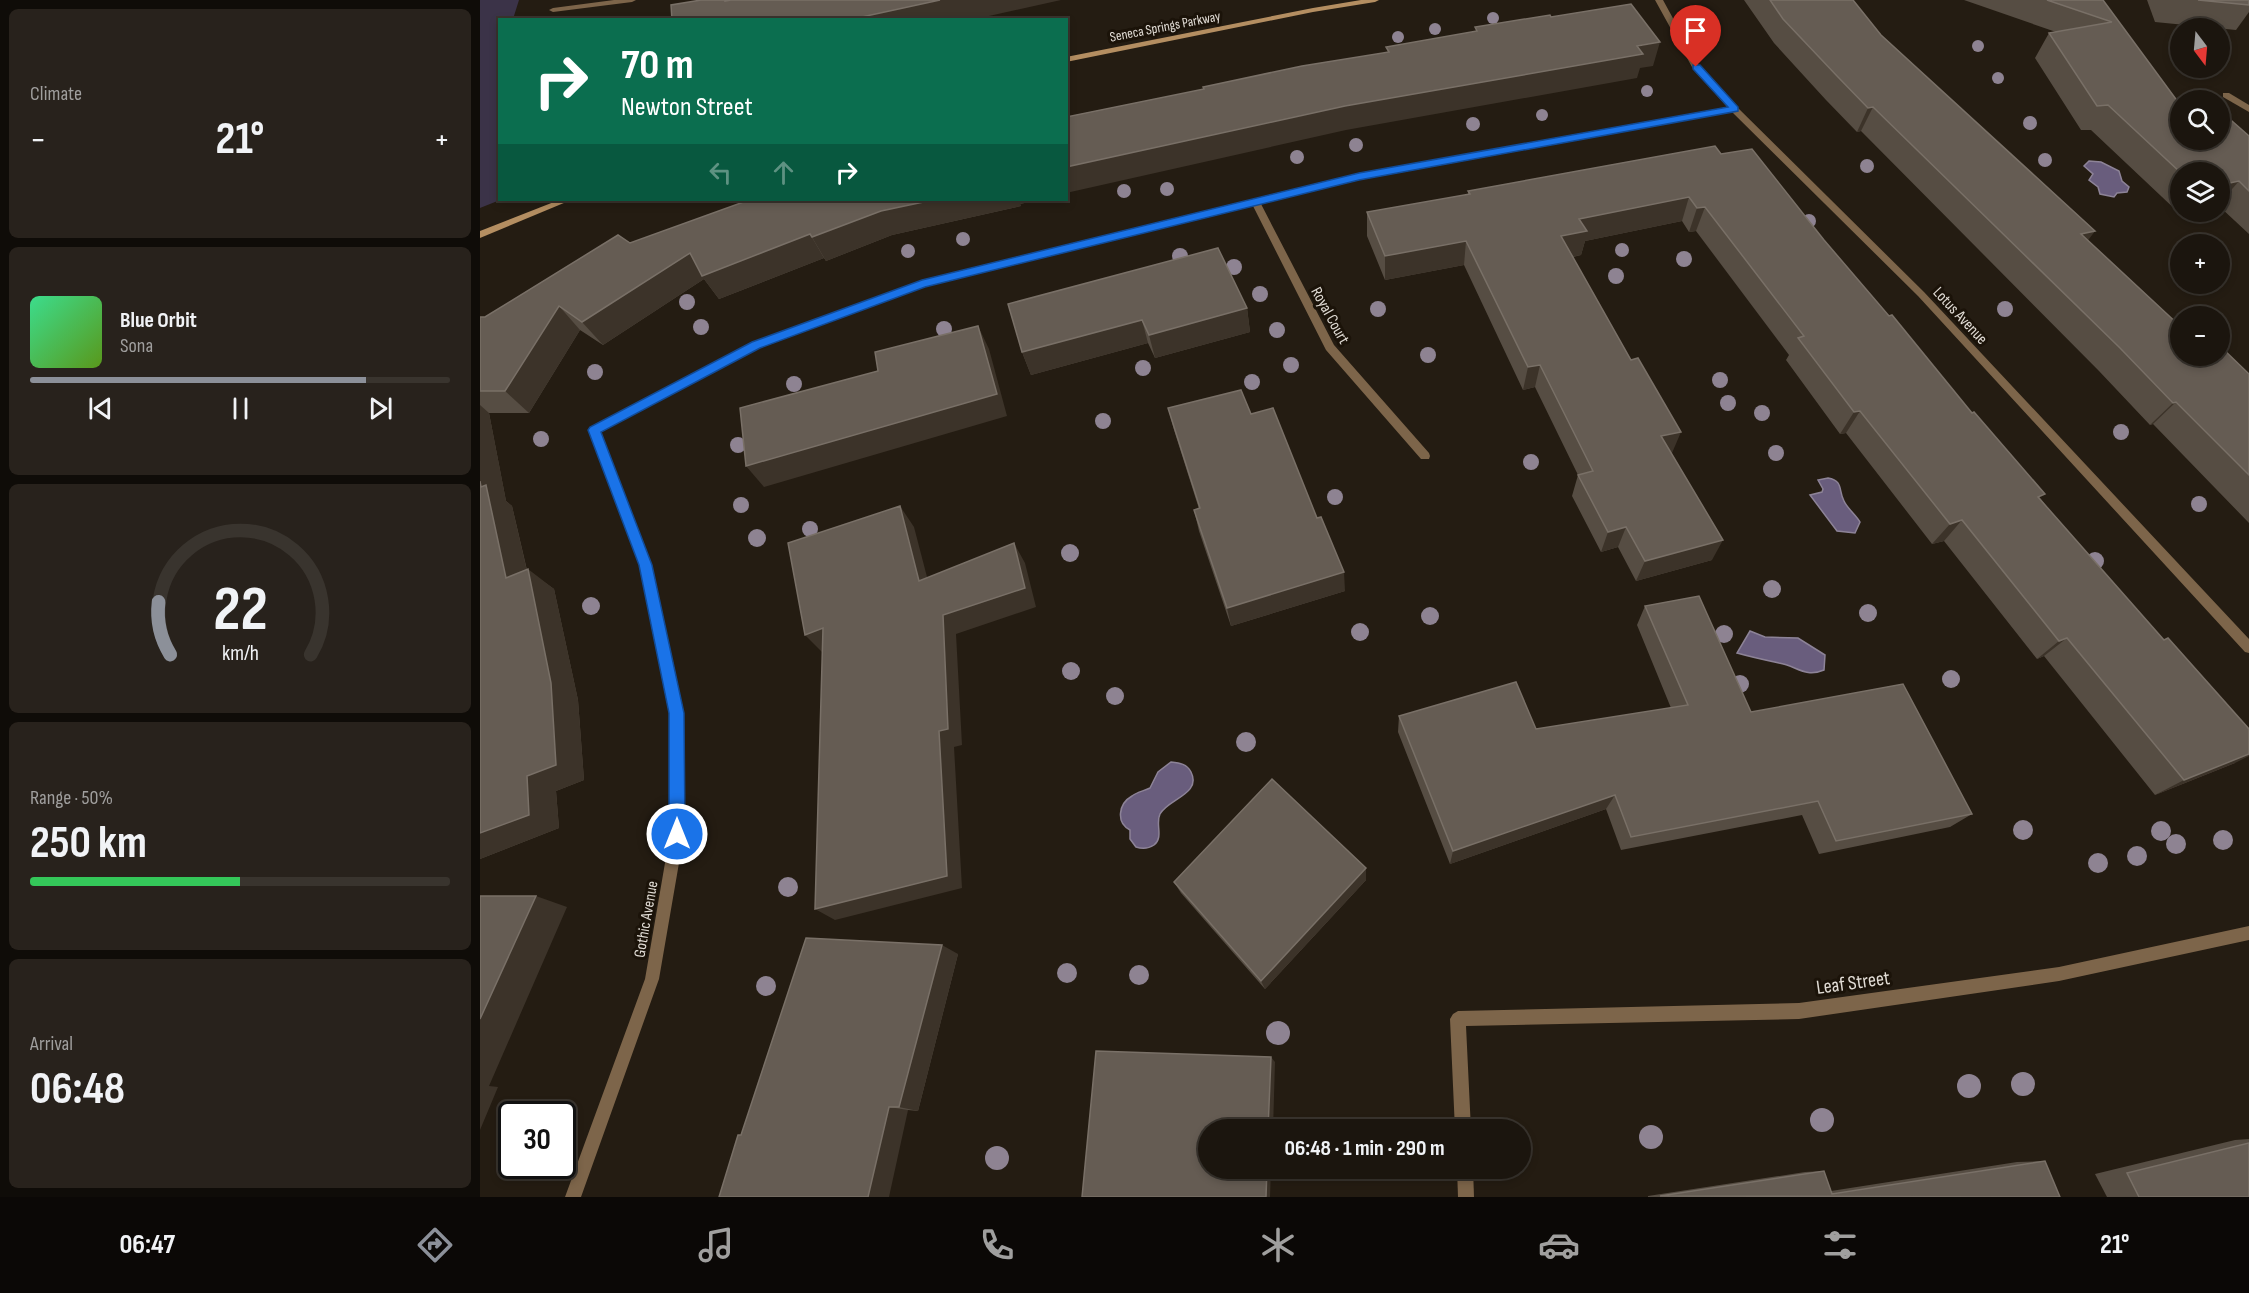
<!DOCTYPE html>
<html lang="en">
<head>
<meta charset="utf-8">
<style>
  :root { --surface:#1b150e; --page:#28221c; --text:#f1f3f6; --muted:#a09f9e; --line:#39342e; --accent:#8c9099 }
  body { margin:0; font-family:"Sofia Sans Condensed",sans-serif; background:var(--page); color:var(--text); height:100vh; display:flex; flex-direction:column; font-size:22px; white-space:nowrap }
  * { box-sizing:border-box; margin:0 }
  p { font-size:20px; color:var(--muted) }
  .icon { flex:none; width:33px; height:33px; fill:none; stroke:currentColor; stroke-width:2; stroke-linecap:round; stroke-linejoin:round }
  .map { position:relative; flex:1; overflow:hidden }
  .side { display:flex; flex-direction:column; gap:9px; padding:9px; background:#0f0c08; width:480px }
  .side>* { flex:none }
  .top-card { position:absolute; left:18px; top:18px; width:570px; height:183px; border-radius:0px; box-shadow:0 3px 9px #0003,0 0 0 2px var(--line); background:#0b6e4f; color:#fff; overflow:hidden }
  .needle { width:39px; rotate:164deg }
  .fabs { position:absolute; left:1690px; top:18px; display:grid; gap:12px }
  .fabs a { display:grid; place-items:center; width:60px; height:60px; border-radius:50%; background:var(--surface); box-shadow:0 3px 9px #0003,0 0 0 2px var(--line); font-size:30px }
  .speed { position:absolute; left:18px; top:1101px; display:flex; gap:12px; font-size:30px; font-weight:700; text-align:center }
  .speed>* { display:grid; place-content:center; width:78px; height:78px; border-radius:50%; background:var(--surface); box-shadow:0 3px 9px #0003,0 0 0 2px var(--line); line-height:1 }
  .speed .limit { border:3px solid #111; border-radius:9px; background:#fff; color:#111 }
  .pin { position:absolute; display:grid; place-items:center; width:51px; height:51px; color:#fff; margin:-62px -26px; border-radius:50% 50% 50% 0; rotate:-45deg; box-shadow:0 0 6px #0007 }
  .pin .icon { rotate:45deg }
  .me { position:absolute; width:66px; margin:-33px; rotate:0deg; stroke-linejoin:round; filter:drop-shadow(0 0 4px #0008) }
  .turn { display:flex; align-items:center; gap:21px; height:126px; padding:0 24px; font-size:27px }
  .turn .icon { width:78px; height:78px; stroke-width:2.5 }
  .turn b { display:block; font-size:42px; line-height:51px }
  .lanes { display:flex; align-items:center; height:57px; padding:0 24px; background:#0003; justify-content:center; gap:30px; direction:ltr }
  .lanes .off { opacity:.35 }
  .big { font-size:45px; font-weight:700; line-height:1.1 }
  .side .widget { flex:1; display:flex; flex-direction:column; justify-content:center; gap:9px; min-width:0; padding:0 21px; border-radius:9px; background:var(--page) }
  .side .dial { align-items:center; gap:0 }
  .dial svg { height:156px; overflow:visible; fill:none; stroke:var(--line); stroke-width:7; stroke-linecap:round; text-anchor:middle }
  .dial text { fill:var(--text); stroke:none }
  .song { display:flex; align-items:center; gap:18px }
  .cover { width:72px; height:72px; border-radius:9px; background:linear-gradient(135deg,hsl(150 70% 55%),hsl(90 70% 35%)) }
  .played { height:6px; border-radius:3px; background:linear-gradient(90deg,var(--accent) 80%,var(--line) 80%) }
  .keys { display:flex; justify-content:space-around; direction:ltr }
  .heat { display:flex; justify-content:space-between; align-items:center; font-size:33px; direction:ltr }
  .charge { height:9px; border-radius:4px; background:linear-gradient(90deg,#34c759 50%,var(--line) 0) }
  .trip { position:absolute; left:718px; top:1119px; width:333px; height:60px; border-radius:30px; background:var(--surface); box-shadow:0 3px 9px #0003,0 0 0 2px var(--line); font-weight:700; line-height:60px; text-align:center }
  .menu { display:flex; height:96px; justify-content:space-around; align-items:center; background:#0b0806; color:var(--muted) }
  .menu .icon { width:42px; height:42px }
  .menu .current { color:var(--accent) }
  .menu b { font-size:27px; color:var(--text) }
  main { display:flex; flex:1; min-height:0 }
  .map>svg:first-child { display:block }
  .green { fill:#3b3348 }
  .water { fill:#695d7d; stroke:#8d8397; stroke-width:1.5 }
  .lines { fill:none; stroke-linecap:round; stroke-linejoin:round }
  .street { fill:#7d654a; fill-rule:evenodd }
  .secondary { fill:#b48e61; fill-rule:evenodd }
  .tree { fill:#8e8392 }
  .wall { fill:#564d43 }
  .shaded-wall { fill:#3c3329 }
  .building { fill:#655c53; stroke:#797067; stroke-width:1.5 }
  .route { fill:#1a73e8; stroke:#114b97; stroke-width:1.5 }
  .labels { text-anchor:middle; stroke-width:6; stroke-linejoin:round; paint-order:stroke }
  .far-street-label { font-size:14px; fill:#e1dcd5; stroke:#1b1309 }
  .street-label { font-size:16px; fill:#e1dcd5; stroke:#1b1309 }
  .near-street-label { font-size:20px; fill:#e1dcd5; stroke:#1b1309 }
</style>
</head>
<body>
<main>
<section class="side">
<div class="widget"><p>Climate</p>
<div class="heat"><a>−</a><b class="big">21°</b><a>+</a></div>
</div>
<div class="widget">
<div class="song"><i class="cover"></i><div><b>Blue Orbit</b><p>Sona</p></div></div>
<div class="played"></div>
<div class="keys"><svg class="icon" aria-label="previous" viewBox="0 0 24 24"><path d="M18 5L8 12l10 7zM5 5v14"/></svg><svg class="icon" aria-label="pause" viewBox="0 0 24 24"><path d="M8 5v14M16 5v14"/></svg><svg class="icon" aria-label="next" viewBox="0 0 24 24"><path d="M6 5l10 7-10 7zM19 5v14"/></svg></div>
</div>
<div class="widget dial"><svg viewBox="0 0 100 80">
<path d="M14 69A42 42 0 1 1 86 69"/>
<path d="M14 69A42 42 0 0 1 8 42" stroke="#8c9099"/>
<text x="50" y="56" font-size="32" font-weight="700">22</text>
<text x="50" y="72" font-size="11">km/h</text>
</svg></div>
<div class="widget"><p>Range · 50%</p><b class="big">250 km</b><div class="charge"></div></div>
<div class="widget"><p>Arrival</p><b class="big">06:48</b></div>
</section>
<div class="map">
<svg width="1769" height="1197" viewBox="0 0 1769 1197">
  <rect width="100%" height="100%" fill="#241c12"/>
  <path class="green" d="M0 0H39L33 19 20 20V200L0 208Z"/>
  <g class="water">
    <path d="M1609 161 1621 162 1639 171 1642 181 1649 187 1647 192 1637 193 1634 197 1620 194 1618 187 1609 180 1613 174 1604 166Z"/>
    <path d="M1348 478C1364 481 1358 490 1364 501 1367 508 1376 515 1380 522L1375 533 1357 531 1330 495 1342 492 1343 489 1338 480Z"/>
    <path d="M1270 631 1285 637 1318 638 1345 655 1344 670C1325 678 1317 666 1299 663 1285 660 1271 657 1257 653Z"/>
    <path d="M691 762C700 763 707 764 711 772 722 794 688 799 680 814 675 824 684 837 674 845 668 849 662 849 656 847L650 839V830C636 823 638 804 652 796 657 792 664 791 670 788L678 772Z"/>
  </g>
  <g class="lines">
    <g class="street">
      <path d="M134 0H156L152 2 73 12 69 10 73 8Z"/>
      <path d="M1175 0H1183L1219 66 1257 107 1444 292 1769 639V653L1765 652 1438 296 1252 112 879 180 781 204 854 345 949 453 950 456 949 459H941L846 350 773 206 444 287 280 348 121 432 171 565 203 713 204 834 179 979 101 1197H85L165 979 190 834 191 713 159 565 110 430 111 427 272 342 442 281 879 174 1248 108 1212 67Z"/>
      <path d="M1743 93H1749L1769 105V112L1743 97Z"/>
      <path d="M1769 926V940L1579 981 1319 1019 986 1026 991 1130H975L970 1019 973 1014 978 1011 1319 1003 1579 967Z"/>
      <path d="M977 1168H993L994 1197H978Z"/>
    </g>
    <g class="secondary">
      <path d="M881 0H899L895 2 833 12 586 62V57L833 8Z"/>
      <path d="M79 200H91L0 238V231Z"/>
    </g>
  </g>
  <g class="tree">
    <circle cx="1013" cy="18" r="6"/>
    <circle cx="955" cy="29" r="6"/>
    <circle cx="918" cy="37" r="6"/>
    <circle cx="1498" cy="46" r="6"/>
    <circle cx="1518" cy="78" r="6"/>
    <circle cx="1167" cy="91" r="6"/>
    <circle cx="1062" cy="115" r="6"/>
    <circle cx="1550" cy="123" r="7"/>
    <circle cx="993" cy="124" r="7"/>
    <circle cx="876" cy="145" r="7"/>
    <circle cx="817" cy="157" r="7"/>
    <circle cx="1565" cy="160" r="7"/>
    <circle cx="1387" cy="166" r="7"/>
    <circle cx="687" cy="189" r="7"/>
    <circle cx="644" cy="191" r="7"/>
    <circle cx="1329" cy="221" r="7"/>
    <circle cx="483" cy="239" r="7"/>
    <circle cx="1142" cy="250" r="7"/>
    <circle cx="428" cy="251" r="7"/>
    <circle cx="700" cy="256" r="8"/>
    <circle cx="1204" cy="259" r="8"/>
    <circle cx="754" cy="267" r="8"/>
    <circle cx="1136" cy="276" r="8"/>
    <circle cx="780" cy="294" r="8"/>
    <circle cx="207" cy="302" r="8"/>
    <circle cx="898" cy="309" r="8"/>
    <circle cx="1525" cy="309" r="8"/>
    <circle cx="221" cy="327" r="8"/>
    <circle cx="464" cy="329" r="8"/>
    <circle cx="797" cy="330" r="8"/>
    <circle cx="948" cy="355" r="8"/>
    <circle cx="811" cy="365" r="8"/>
    <circle cx="663" cy="368" r="8"/>
    <circle cx="115" cy="372" r="8"/>
    <circle cx="1240" cy="380" r="8"/>
    <circle cx="772" cy="382" r="8"/>
    <circle cx="314" cy="384" r="8"/>
    <circle cx="1248" cy="403" r="8"/>
    <circle cx="1282" cy="413" r="8"/>
    <circle cx="623" cy="421" r="8"/>
    <circle cx="1641" cy="432" r="8"/>
    <circle cx="61" cy="439" r="8"/>
    <circle cx="258" cy="445" r="8"/>
    <circle cx="1296" cy="453" r="8"/>
    <circle cx="1051" cy="462" r="8"/>
    <circle cx="855" cy="497" r="8"/>
    <circle cx="1719" cy="504" r="8"/>
    <circle cx="261" cy="505" r="8"/>
    <circle cx="330" cy="529" r="8"/>
    <circle cx="277" cy="538" r="9"/>
    <circle cx="590" cy="553" r="9"/>
    <circle cx="1615" cy="561" r="9"/>
    <circle cx="1292" cy="589" r="9"/>
    <circle cx="111" cy="606" r="9"/>
    <circle cx="1388" cy="613" r="9"/>
    <circle cx="950" cy="616" r="9"/>
    <circle cx="880" cy="632" r="9"/>
    <circle cx="1244" cy="634" r="9"/>
    <circle cx="591" cy="671" r="9"/>
    <circle cx="1471" cy="679" r="9"/>
    <circle cx="1260" cy="684" r="9"/>
    <circle cx="635" cy="696" r="9"/>
    <circle cx="766" cy="742" r="10"/>
    <circle cx="1543" cy="830" r="10"/>
    <circle cx="1681" cy="831" r="10"/>
    <circle cx="1743" cy="840" r="10"/>
    <circle cx="1696" cy="844" r="10"/>
    <circle cx="1657" cy="856" r="10"/>
    <circle cx="1618" cy="863" r="10"/>
    <circle cx="308" cy="887" r="10"/>
    <circle cx="587" cy="973" r="10"/>
    <circle cx="659" cy="975" r="10"/>
    <circle cx="286" cy="986" r="10"/>
    <circle cx="798" cy="1033" r="12"/>
    <circle cx="1543" cy="1084" r="12"/>
    <circle cx="1489" cy="1086" r="12"/>
    <circle cx="1342" cy="1120" r="12"/>
    <circle cx="1171" cy="1137" r="12"/>
    <circle cx="517" cy="1158" r="12"/>
  </g>
  <g class="wall">
    <path d="M1264 0H1373L1401 35 1615 231 1607 240 1701 356 1769 374V523L1673 424 1670 425 1619 371 1381 131 1377 132 1346 100 1294 43Z"/>
    <path d="M1484 0H1623L1701 140 1769 136V234L1740 207V172H1701V212L1699 213 1611 130H1601L1555 58 1569 33 1576 32Z"/>
    <path d="M1667 0H1769V12L1756 30 1675 22Z"/>
    <path d="M1241 154 1344 240 1561 499 1755 763 1675 795 1564 656 1557 659 1464 541 1452 544 1366 433 1360 434 1306 360 1309 355 1216 231 1209 232 1202 221 1105 241 1101 255 1093 257 1192 453 1191 454 1232 560 1156 581 1138 547 1121 552 1092 496 1098 475 1055 387 1043 390 984 265 905 280 887 236V212L988 195V191Z"/>
    <path d="M269 200H558L540 204 541 206 412 235 346 261 344 258 239 299 224 279 123 345 100 330 49 413H9L26 501 32 506 47 570 74 589 98 700 104 780 76 791 79 828 0 859V317H5L150 243Z"/>
    <path d="M528 304 767 308 770 332 675 358 668 343 551 375 542 352Z"/>
    <path d="M688 408 771 414 865 591 751 626 719 531 714 510 719 509 694 430Z"/>
    <path d="M1165 606 1271 712 1492 814 1470 827 1339 854 1322 815 1141 850 1126 809 970 864 918 732 919 716 1056 729 1191 708 1157 625Z"/>
    <path d="M886 880 785 989 701 893 694 882Z"/>
    <path d="M478 954 438 1111 428 1110 261 1135Z"/>
    <path d="M1769 1139V1197H1627L1615 1174 1755 1140Z"/>
    <path d="M1565 1161 1580 1197H1168V1196L1325 1172 1344 1171 1351 1191 1537 1162Z"/>
  </g>
  <g class="shaded-wall">
    <path d="M460 0H581L491 20H368Z"/>
    <path d="M1180 42 1173 66 1160 68 1157 78 866 130 586 193V167L865 106Z"/>
    <path d="M1393 107 1381 131 1377 132 1388 108Z"/>
    <path d="M1759 181 1740 203V185Z"/>
    <path d="M1209 197 1202 221 1105 241 1101 255 1077 260 1081 236 1099 219Z"/>
    <path d="M453 200H539L541 206 412 235 346 261 332 237 401 211Z"/>
    <path d="M539 200H558L540 204Z"/>
    <path d="M1225 207 1216 231 1209 232 1217 208Z"/>
    <path d="M1615 231 1597 255 1601 234Z"/>
    <path d="M330 234 344 258 239 299 224 279 123 345 102 322 210 253Z"/>
    <path d="M986 241 984 265 905 280V256Z"/>
    <path d="M79 306 100 330 49 413 25 391Z"/>
    <path d="M767 308 770 332 675 358 669 335Z"/>
    <path d="M662 320 668 343 551 375 542 352Z"/>
    <path d="M498 326 509 349 527 416 284 487 266 466Z"/>
    <path d="M1060 365 1055 387 1043 390 1048 367Z"/>
    <path d="M1696 402 1673 424 1670 425 1693 403Z"/>
    <path d="M0 405 9 413 26 501 32 506 53 597 26 578 1 487 0 481Z"/>
    <path d="M1380 411 1366 433 1360 434 1374 412Z"/>
    <path d="M1201 432 1192 453 1172 458 1181 436Z"/>
    <path d="M420 506 434 527 453 600 439 581Z"/>
    <path d="M1482 520 1464 541 1452 544 1470 524Z"/>
    <path d="M1146 527 1138 547 1121 552 1128 532Z"/>
    <path d="M1243 540 1232 560 1156 581 1165 561Z"/>
    <path d="M534 543 545 563 556 607 476 634 482 745 474 747 482 888 355 920 335 909 459 731 463 615Z"/>
    <path d="M48 569 74 589 98 700 104 780 76 791 79 828 0 859V833L47 776Z"/>
    <path d="M864 572 865 591 751 626 747 608Z"/>
    <path d="M343 628V653L325 635Z"/>
    <path d="M1587 638 1564 656 1557 659 1579 641Z"/>
    <path d="M1769 754V756L1755 763 1675 795 1704 780Z"/>
    <path d="M1135 795 1126 809 970 864 973 851Z"/>
    <path d="M886 868V880L785 989 781 981Z"/>
    <path d="M56 896 87 907 9 1086 18 1087 0 1130V1019Z"/>
    <path d="M462 945 478 954 438 1111 419 1107Z"/>
    <path d="M791 1057 795 1062 793 1130H788Z"/>
    <path d="M409 1107 428 1110 409 1197H388Z"/>
    <path d="M787 1168H791L790 1197H786Z"/>
  </g>
  <g class="building">
    <path d="M221 0H245V1L251 0H460L368 20H192L191 5Z"/>
    <path d="M1290 0H1373L1401 35 1615 231 1601 234 1701 327V356H1740V346L1769 374V475L1696 402 1693 403 1640 348 1393 107 1388 108 1357 76 1303 19Z"/>
    <path d="M1567 0H1623L1701 106V140H1740V115L1744 114 1769 136V191L1759 181 1740 185V172L1701 173 1628 105 1617 106 1569 33 1632 22Z"/>
    <path d="M1718 0H1769V5Z"/>
    <path d="M1151 4 1180 42 1157 46 1163 54 865 106 586 167V117L724 89 723 87 822 66 909 52 906 47 997 31 995 27 1070 15 1071 17Z"/>
    <path d="M1235 146 1241 154 1272 149 1344 240 1409 316 1412 315 1492 413 1494 412 1565 494 1558 497 1684 640 1688 638 1769 729V754L1704 780 1587 638 1579 641 1482 520 1470 524 1380 411 1374 412 1318 338 1324 336 1225 207 1217 208 1209 197 1099 219 1107 231 1081 236 1151 360 1158 358 1201 432 1181 436 1243 540 1165 561 1146 527 1128 532 1098 475 1113 471 1060 365 1048 367 986 241 905 256 887 212 990 194 988 191Z"/>
    <path d="M269 200H453L401 211 332 237 330 234 222 276 210 253 102 322 79 306 25 391H0V317H5L138 235 150 243Z"/>
    <path d="M738 248 767 308 669 335 662 320 542 352 528 304Z"/>
    <path d="M498 326 517 394 266 466 260 408 398 371 395 352Z"/>
    <path d="M761 390 771 414 793 408 837 518 841 517 864 572 747 608 714 510 720 508 688 408Z"/>
    <path d="M0 481 1 487 6 485 26 578 48 569 71 683 76 765 47 776 49 815 0 833Z"/>
    <path d="M420 506 439 581 534 543 545 588 463 615 468 729 459 731 467 876 335 909 343 628 325 635 308 543Z"/>
    <path d="M1219 596 1271 712 1423 684 1492 814 1356 841 1338 801 1151 837 1135 795 973 851 919 716 1036 682 1056 729 1208 705 1165 606Z"/>
    <path d="M792 779 886 868 781 981 694 882Z"/>
    <path d="M0 896H56L0 1019Z"/>
    <path d="M326 938 462 945 419 1107H409L388 1197H239L258 1135H261Z"/>
    <path d="M616 1051 791 1057 788 1130H729V1168H787L786 1197H602Z"/>
    <path d="M1769 1143V1197H1659L1647 1173Z"/>
    <path d="M1565 1161 1580 1197 1180 1196 1344 1171 1352 1194Z"/>
  </g>
  <path class="route" d="M1213 65H1220L1258 107V111L879 180 445 287 280 348 121 432 172 565 204 713 205 834 202 839 197 841 191 839 189 834V713L159 565 108 430 110 427 272 342 442 280 879 173 1248 107 1213 69Z"/>
  <g class="labels">
    <g class="far-street-label">
      <text transform="translate(685 26) rotate(-11)" y="5">Seneca Springs Parkway</text>
    </g>
    <g class="street-label">
      <text transform="translate(851 315) rotate(61)" y="6">Royal Court</text>
      <text transform="translate(1481 315) rotate(47)" y="6">Lotus Avenue</text>
      <text transform="translate(165 919) rotate(-80)" y="6">Gothic Avenue</text>
    </g>
    <g class="near-street-label">
      <text transform="translate(1373 982) rotate(-8)" y="7">Leaf Street</text>
    </g>
  </g>
</svg>
<div class="fabs">
<a><svg class="needle" viewBox="-14 -14 28 28"><path d="M0-13l5 13h-10z" fill="#e53935"/><path d="M0 13l5-13h-10z" fill="#a09f9e"/></svg></a>
<a><svg class="icon" aria-label="search" viewBox="0 0 24 24"><circle cx="10" cy="10" r="6"/><path d="M15 15l6 6"/></svg></a>
<a><svg class="icon" aria-label="layers" viewBox="0 0 24 24"><path d="M12 4l9 5-9 5-9-5zM3 14l9 5 9-5"/></svg></a>
<a>+</a>
<a>−</a>
</div>
<div class="speed"><div class="limit">30</div></div>
<div class="pin" style="left:1216px;top:67px;background:#d93025"><svg class="icon" aria-label="arrive" viewBox="0 0 24 24"><path d="M6 21V4h12l-3 4 3 4H6"/></svg></div>
<svg class="me" style="left:197px;top:834px" viewBox="-20 -20 40 40"><circle r="17" fill="#1a73e8" stroke="#fff" stroke-width="3"/><path d="M0-11L8 9 0 5-8 9z" fill="#fff"/></svg>
<div class="trip">06:48 · 1 min · 290 m</div>
<div class="top-card">
<div class="turn"><svg class="icon" aria-label="right" viewBox="0 0 24 24"><path d="M7 20v-9h11M14 6l5 5-5 5"/></svg><div><b>70 m</b>Newton Street</div></div>
<div class="lanes"><svg class="icon off" aria-label="left" viewBox="0 0 24 24"><path d="M17 20v-9H6M10 6l-5 5 5 5"/></svg><svg class="icon off" aria-label="ahead" viewBox="0 0 24 24"><path d="M12 20V5M6 11l6-6 6 6"/></svg><svg class="icon" aria-label="right" viewBox="0 0 24 24"><path d="M7 20v-9h11M14 6l5 5-5 5"/></svg></div>
</div>
</div>
</main>
<nav class="menu">
<b>06:47</b>
<svg class="icon current" aria-label="directions" viewBox="0 0 24 24"><path d="M12 3l9 9-9 9-9-9zM9 14v-3h6M13 9l2 2-2 2"/></svg>
<svg class="icon" aria-label="music" viewBox="0 0 24 24"><path d="M9 18V5l10-2v13"/><circle cx="6" cy="18" r="3"/><circle cx="16" cy="16" r="3"/></svg>
<svg class="icon" aria-label="phone" viewBox="0 0 24 24"><path d="M5 4h4l2 5-3 2q2 4 5 5l2-3 5 2v4C11 20 4 13 5 4z"/></svg>
<svg class="icon" aria-label="climate" viewBox="0 0 24 24"><path d="M12 3v18M4 7l16 10M4 17L20 7"/></svg>
<svg class="icon" aria-label="car" viewBox="0 0 24 24"><path d="M5 17H2v-5l4-1 3-4h7l3 4 3 1v5h-3M9 17h6M6 11h13"/><circle cx="7" cy="17" r="2"/><circle cx="17" cy="17" r="2"/></svg>
<svg class="icon" aria-label="filters" viewBox="0 0 24 24"><path d="M4 7h16M4 17h16"/><circle cx="9" cy="7" r="2"/><circle cx="15" cy="17" r="2"/></svg>
<b>21°</b>
</nav>
</body>
</html>
